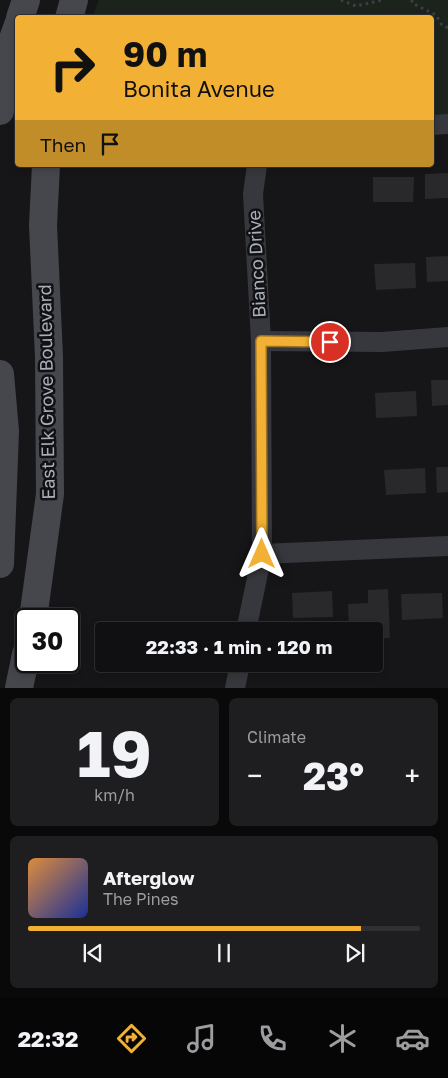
<!DOCTYPE html>
<html lang="en">
<head>
<meta charset="utf-8">
<style>
  :root { --surface:#101012; --page:#1e1e20; --text:#f1f3f6; --muted:#9c9d9f; --line:#303032; --accent:#f2b134 }
  body { margin:0; font-family:"Golos Text",sans-serif; background:var(--page); color:var(--text); height:100vh; display:flex; flex-direction:column; font-size:19px; white-space:nowrap }
  * { box-sizing:border-box; margin:0 }
  p { font-size:16px; color:var(--muted) }
  .icon { flex:none; width:28px; height:28px; fill:none; stroke:currentColor; stroke-width:2; stroke-linecap:round; stroke-linejoin:round }
  .map { position:relative; height:688px; overflow:hidden }
  .drawer { display:flex; flex-direction:column; gap:10px; padding:10px; background:#09090a; flex:1 }
  .drawer>* { flex:none }
  .hud { position:absolute; left:15px; top:15px; width:419px; height:152px; border-radius:5px; box-shadow:0 2px 8px #0003,0 0 0 1px var(--line); background:#f2b134; color:#111; overflow:hidden }
  .speed { position:absolute; left:15px; top:608px; display:flex; gap:10px; font-size:25px; font-weight:700; text-align:center }
  .speed>* { display:grid; place-content:center; width:65px; height:65px; border-radius:50%; background:var(--surface); box-shadow:0 2px 8px #0003,0 0 0 1px var(--line); line-height:1 }
  .speed .limit { border:2px solid #111; border-radius:8px; background:#fff; color:#111 }
  .pin { position:absolute; display:grid; place-items:center; width:42px; height:42px; color:#fff; margin:-21px; border:2px solid #fff; border-radius:50%; box-shadow:0 1px 5px #0007 }
  .me { position:absolute; width:55px; margin:-28px; rotate:0deg; stroke-linejoin:round; filter:drop-shadow(0 0 4px #0008) }
  .turn { display:flex; align-items:center; gap:18px; height:105px; padding:0 25px; font-size:22px }
  .turn .icon { width:65px; height:65px; stroke-width:2.5 }
  .turn b { display:block; font-size:35px; line-height:42px }
  .then { display:flex; align-items:center; height:48px; padding:0 25px; background:#0003; gap:10px; font-size:19px }
  .big { font-size:38px; font-weight:700; line-height:1.1 }
  .drawer .widget { flex:1; display:flex; flex-direction:column; justify-content:center; gap:8px; min-width:0; padding:0 18px; border-radius:8px; background:var(--page) }
  .drawer .dial { align-items:center; gap:0 }
  .dial b { font-size:65px; line-height:1 }
  .song { display:flex; align-items:center; gap:15px }
  .cover { width:60px; height:60px; border-radius:8px; background:linear-gradient(135deg,hsl(30 70% 55%),hsl(230 70% 35%)) }
  .played { height:5px; border-radius:2px; background:linear-gradient(90deg,var(--accent) 85%,var(--line) 85%) }
  .keys { display:flex; justify-content:space-around; direction:ltr }
  .heat { display:flex; justify-content:space-between; align-items:center; font-size:28px; direction:ltr }
  .drawer .tiles { flex:1; display:grid; gap:10px; grid-template-columns:1fr 1fr }
  .widget:last-child { grid-column:span 2 }
  .trip { position:absolute; left:95px; top:622px; width:288px; height:50px; border-radius:5px; background:var(--surface); box-shadow:0 2px 8px #0003,0 0 0 1px var(--line); font-weight:700; line-height:50px; text-align:center }
  .tab-bar { display:flex; height:80px; justify-content:space-around; align-items:center; background:#060607; color:var(--muted) }
  .tab-bar .icon { width:35px; height:35px }
  .tab-bar .current { color:var(--accent) }
  .tab-bar b { font-size:22px; color:var(--text) }
  .map>svg:first-child { display:block }
  .green { fill:#1c231d }
  .building { fill:#29292c }
  .lines { fill:none; stroke-linecap:round; stroke-linejoin:round }
  .path { stroke:#3d3f44; stroke-width:3; stroke-dasharray:2.5 4; stroke-linecap:butt }
  .street { stroke:#37383d; stroke-width:20 }
  .secondary { stroke:#45474d; stroke-width:28 }
  .route-casing { stroke:#9d7322; stroke-width:12 }
  .route { stroke:#f2b134; stroke-width:9 }
  .labels { text-anchor:middle; stroke-width:5; stroke-linejoin:round; paint-order:stroke }
  .street-label { font-size:18px; fill:#a8adb8; stroke:#111113 }
</style>
</head>
<body>
<div class="map">
<svg width="448" height="688" viewBox="0 0 448 688">
  <rect width="100%" height="100%" fill="#161618"/>
  <path class="green" d="M99 0H448V114L431 115V18H92Z"/>
  <g class="building">
    <path d="M448 173V198L425 199V174Z"/>
    <path d="M373 177H414L413 202H373Z"/>
    <path d="M448 256V281L427 282 426 257Z"/>
    <path d="M415 263 416 288 376 290 374 264Z"/>
    <path d="M431 380H448V405L432 406Z"/>
    <path d="M416 391 417 416 376 418 375 393Z"/>
    <path d="M436 467H448V492L437 493Z"/>
    <path d="M425 468 426 493 386 495 384 470Z"/>
    <path d="M388 589 390 638 374 639V631H366V628L349 629 348 604 368 603V590Z"/>
    <path d="M332 591 333 617 293 618 292 593Z"/>
    <path d="M442 593 443 618 402 620 401 594Z"/>
  </g>
  <g class="lines">
    <g class="path">
      <path d="M341 0 356 6 383 0"/>
      <path d="M412 0V3L436 15 441 24 448 28"/>
    </g>
    <g class="street">
      <path d="M431 125 448 124"/>
      <path d="M261 341 382 342 448 337"/>
      <path d="M262 554 448 546"/>
      <path d="M246 631 262 554 261 341 253 194 257 165"/>
      <path d="M235 688 240 664"/>
    </g>
    <g class="secondary">
      <path d="M20 18 26 0"/>
      <path d="M69 18 74 0"/>
      <path d="M0 111 8 53 18 25"/>
      <path d="M0 374 5 431 0 564"/>
      <path d="M33 619 50 494 49 357 43 225 46 165"/>
      <path d="M19 688 26 654"/>
    </g>
  </g>
  <g class="lines">
    <defs>
      <path id="route" d="M262 554 261 341 330 342"/>
    </defs>
    <use href="#route" class="route-casing"/>
    <use href="#route" class="route"/>
  </g>
  <g class="labels">
    <g class="street-label">
      <text transform="translate(257 264) rotate(-93)" y="6">Bianco Drive</text>
      <text transform="translate(47 392) rotate(-91)" y="6">East Elk Grove Boulevard</text>
    </g>
  </g>
</svg>
<div class="speed"><div class="limit">30</div></div>
<div class="pin" style="left:330px;top:342px;background:#d93025"><svg class="icon" aria-label="arrive" viewBox="0 0 24 24"><path d="M6 21V4h12l-3 4 3 4H6"/></svg></div>
<svg class="me" style="left:262px;top:554px" viewBox="-20 -20 40 40"><path d="M0-17L14 15 0 8-14 15z" fill="#f2b134" stroke="#fff" stroke-width="4"/></svg>
<div class="trip">22:33 · 1 min · 120 m</div>
<div class="hud">
<div class="turn"><svg class="icon" aria-label="right" viewBox="0 0 24 24"><path d="M7 20v-9h11M14 6l5 5-5 5"/></svg><div><b>90 m</b>Bonita Avenue</div></div>
<div class="then">Then<svg class="icon" aria-label="arrive" viewBox="0 0 24 24"><path d="M6 21V4h12l-3 4 3 4H6"/></svg></div>
</div>
</div>
<section class="drawer">
<div class="tiles">
<div class="widget dial"><b>19</b><p>km/h</p></div>
<div class="widget"><p>Climate</p>
<div class="heat"><a>−</a><b class="big">23°</b><a>+</a></div>
</div>
<div class="widget">
<div class="song"><i class="cover"></i><div><b>Afterglow</b><p>The Pines</p></div></div>
<div class="played"></div>
<div class="keys"><svg class="icon" aria-label="previous" viewBox="0 0 24 24"><path d="M18 5L8 12l10 7zM5 5v14"/></svg><svg class="icon" aria-label="pause" viewBox="0 0 24 24"><path d="M8 5v14M16 5v14"/></svg><svg class="icon" aria-label="next" viewBox="0 0 24 24"><path d="M6 5l10 7-10 7zM19 5v14"/></svg></div>
</div>
</div>
</section>
<nav class="tab-bar">
<b>22:32</b>
<svg class="icon current" aria-label="directions" viewBox="0 0 24 24"><path d="M12 3l9 9-9 9-9-9zM9 14v-3h6M13 9l2 2-2 2"/></svg>
<svg class="icon" aria-label="music" viewBox="0 0 24 24"><path d="M9 18V5l10-2v13"/><circle cx="6" cy="18" r="3"/><circle cx="16" cy="16" r="3"/></svg>
<svg class="icon" aria-label="phone" viewBox="0 0 24 24"><path d="M5 4h4l2 5-3 2q2 4 5 5l2-3 5 2v4C11 20 4 13 5 4z"/></svg>
<svg class="icon" aria-label="climate" viewBox="0 0 24 24"><path d="M12 3v18M4 7l16 10M4 17L20 7"/></svg>
<svg class="icon" aria-label="car" viewBox="0 0 24 24"><path d="M5 17H2v-5l4-1 3-4h7l3 4 3 1v5h-3M9 17h6M6 11h13"/><circle cx="7" cy="17" r="2"/><circle cx="17" cy="17" r="2"/></svg>
</nav>
</body>
</html>
